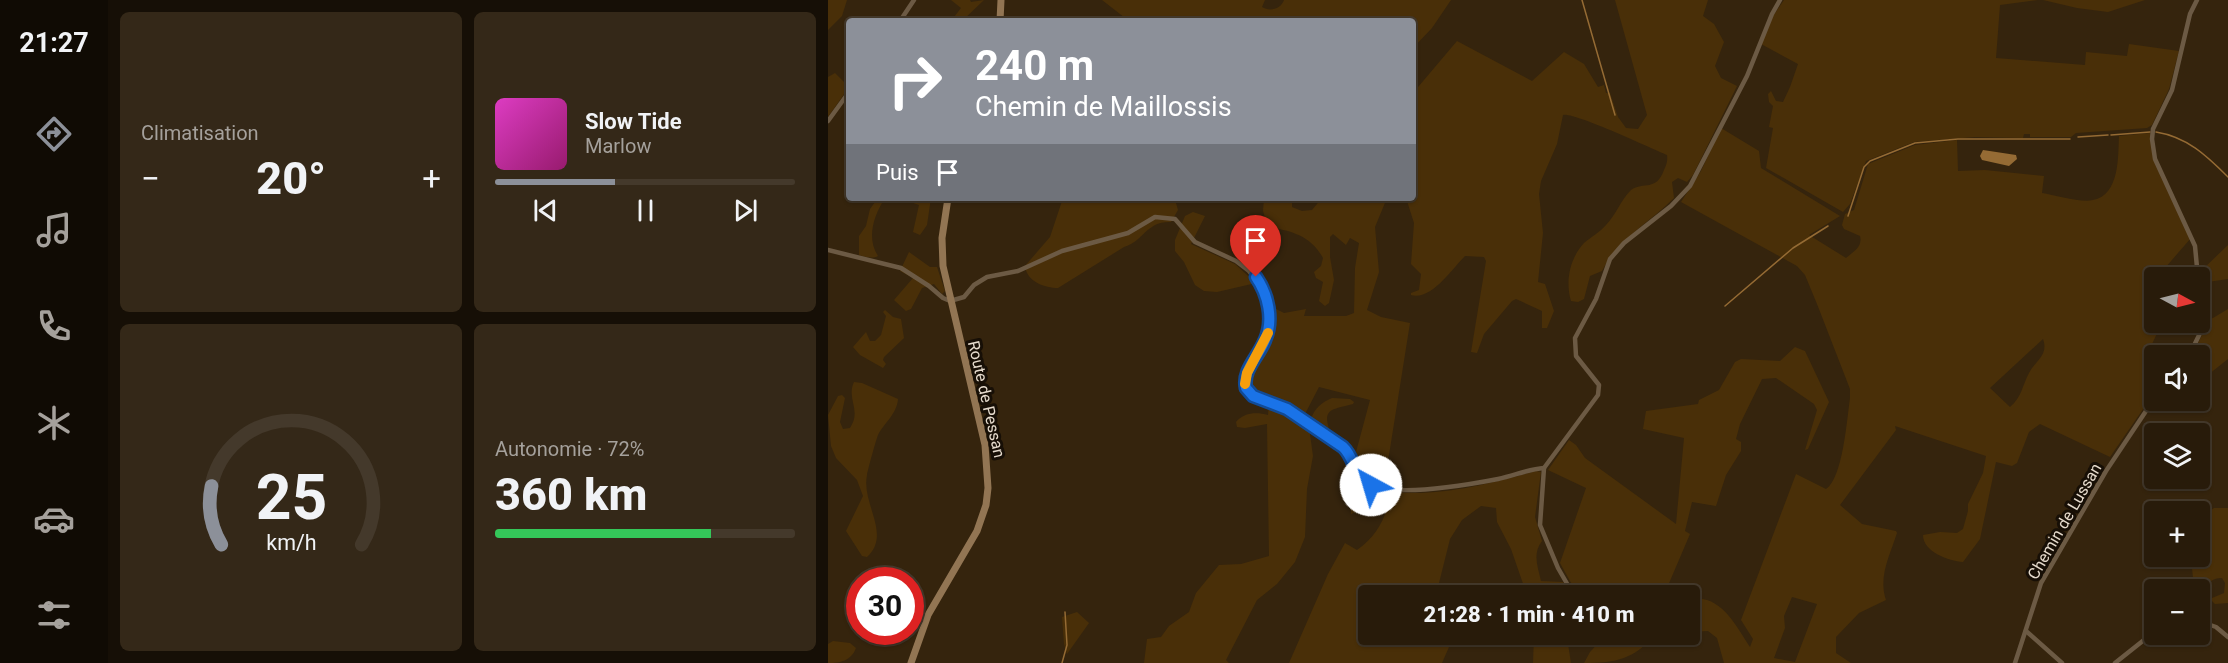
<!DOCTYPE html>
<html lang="fr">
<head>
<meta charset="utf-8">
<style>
  :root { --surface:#281b0a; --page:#342818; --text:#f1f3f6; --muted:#a5a19c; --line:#44392b; --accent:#8c9099 }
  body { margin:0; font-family:Roboto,sans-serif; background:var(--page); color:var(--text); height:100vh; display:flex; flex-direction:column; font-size:22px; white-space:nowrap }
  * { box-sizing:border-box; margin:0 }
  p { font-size:20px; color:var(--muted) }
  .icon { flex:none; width:33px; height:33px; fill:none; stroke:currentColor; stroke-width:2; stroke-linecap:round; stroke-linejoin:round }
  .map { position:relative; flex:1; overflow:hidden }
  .details { display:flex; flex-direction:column; gap:12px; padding:12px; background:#160f06; width:720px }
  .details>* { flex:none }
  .banner { position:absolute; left:18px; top:18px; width:570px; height:183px; border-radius:6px; box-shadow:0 2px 4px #0004,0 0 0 2px var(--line); background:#8c9099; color:#fff; overflow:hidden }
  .needle { width:39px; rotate:97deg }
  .controls { position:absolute; left:1316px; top:267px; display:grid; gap:12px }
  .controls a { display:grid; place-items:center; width:66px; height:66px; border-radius:6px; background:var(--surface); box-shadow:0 2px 4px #0004,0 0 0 2px var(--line); font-size:30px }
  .speed { position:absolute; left:18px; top:567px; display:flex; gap:12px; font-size:30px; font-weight:700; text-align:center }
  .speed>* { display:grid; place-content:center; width:78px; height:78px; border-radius:50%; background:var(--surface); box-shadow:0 2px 4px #0004,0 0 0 2px var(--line); line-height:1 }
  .speed .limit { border:9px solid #d22; background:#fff; color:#111 }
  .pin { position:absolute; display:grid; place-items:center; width:51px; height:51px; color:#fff; margin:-62px -26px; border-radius:50% 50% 50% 0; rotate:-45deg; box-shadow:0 0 6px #0007 }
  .pin .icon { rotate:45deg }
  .me { position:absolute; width:66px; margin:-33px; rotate:321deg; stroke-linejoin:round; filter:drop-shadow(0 0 4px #0008) }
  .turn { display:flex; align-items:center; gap:21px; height:126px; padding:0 30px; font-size:27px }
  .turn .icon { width:78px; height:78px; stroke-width:2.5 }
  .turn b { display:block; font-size:42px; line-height:51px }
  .then { display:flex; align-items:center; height:57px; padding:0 30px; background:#0003; gap:12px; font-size:22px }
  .big { font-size:45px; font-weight:800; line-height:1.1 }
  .details .widget { flex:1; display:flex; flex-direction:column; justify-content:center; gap:9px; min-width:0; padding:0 21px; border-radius:9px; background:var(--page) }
  .details .dial { align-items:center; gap:0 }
  .dial svg { height:156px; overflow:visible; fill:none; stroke:var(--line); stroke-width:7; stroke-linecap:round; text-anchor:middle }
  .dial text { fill:var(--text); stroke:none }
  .song { display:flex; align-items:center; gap:18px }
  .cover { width:72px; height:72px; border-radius:9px; background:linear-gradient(135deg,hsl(310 70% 55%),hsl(320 70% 35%)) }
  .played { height:6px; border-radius:3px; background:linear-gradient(90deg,var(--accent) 40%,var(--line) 40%) }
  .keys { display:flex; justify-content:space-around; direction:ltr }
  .heat { display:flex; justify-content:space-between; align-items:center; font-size:33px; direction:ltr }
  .charge { height:9px; border-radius:4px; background:linear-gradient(90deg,#34c759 72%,var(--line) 0) }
  .details .tiles { flex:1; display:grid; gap:12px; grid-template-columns:repeat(2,1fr) }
  .trip { position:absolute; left:530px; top:585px; width:342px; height:60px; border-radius:6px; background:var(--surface); box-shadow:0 2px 4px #0004,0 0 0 2px var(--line); font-weight:800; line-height:60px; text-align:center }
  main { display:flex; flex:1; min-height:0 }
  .dock { display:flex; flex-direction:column; width:108px; justify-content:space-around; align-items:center; background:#100b04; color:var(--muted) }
  .dock .icon { width:42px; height:42px }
  .dock .current { color:var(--accent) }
  .dock b { font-size:27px; color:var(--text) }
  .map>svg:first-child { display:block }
  .green { fill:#492f08; fill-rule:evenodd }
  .water { fill:#956b34 }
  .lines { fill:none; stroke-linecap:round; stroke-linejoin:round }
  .stream { stroke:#956b34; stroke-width:1.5 }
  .minor { stroke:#6c5a44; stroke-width:4.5 }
  .secondary { stroke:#927553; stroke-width:7 }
  .route-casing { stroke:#114b97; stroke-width:15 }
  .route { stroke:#1a73e8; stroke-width:10 }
  .slow { stroke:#f59e0b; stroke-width:10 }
  .labels { text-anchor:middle; stroke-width:6; stroke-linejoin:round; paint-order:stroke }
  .street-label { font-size:16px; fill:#e6dbcd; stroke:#170f06 }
</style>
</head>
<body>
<main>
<nav class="dock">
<b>21:27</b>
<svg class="icon current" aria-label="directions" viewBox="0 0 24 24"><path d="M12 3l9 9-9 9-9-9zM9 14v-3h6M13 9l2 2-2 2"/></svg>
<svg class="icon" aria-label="music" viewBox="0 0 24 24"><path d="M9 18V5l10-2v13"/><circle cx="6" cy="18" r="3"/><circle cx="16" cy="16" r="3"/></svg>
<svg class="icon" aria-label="phone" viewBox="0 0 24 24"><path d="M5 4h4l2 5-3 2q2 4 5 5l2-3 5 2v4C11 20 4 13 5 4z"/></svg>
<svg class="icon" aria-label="climate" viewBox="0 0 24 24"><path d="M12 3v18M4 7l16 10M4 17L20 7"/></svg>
<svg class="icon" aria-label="car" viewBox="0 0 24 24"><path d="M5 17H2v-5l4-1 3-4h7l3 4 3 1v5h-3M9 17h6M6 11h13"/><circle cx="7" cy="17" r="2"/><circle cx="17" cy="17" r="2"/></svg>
<svg class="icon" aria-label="filters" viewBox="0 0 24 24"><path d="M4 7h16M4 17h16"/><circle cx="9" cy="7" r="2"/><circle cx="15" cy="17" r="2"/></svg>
</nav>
<section class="details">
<div class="tiles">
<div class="widget"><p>Climatisation</p>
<div class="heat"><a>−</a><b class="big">20°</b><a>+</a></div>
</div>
<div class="widget">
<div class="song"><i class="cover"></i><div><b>Slow Tide</b><p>Marlow</p></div></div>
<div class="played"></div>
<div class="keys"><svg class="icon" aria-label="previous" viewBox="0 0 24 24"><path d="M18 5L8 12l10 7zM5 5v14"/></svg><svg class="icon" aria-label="pause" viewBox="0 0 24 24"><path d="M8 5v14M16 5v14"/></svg><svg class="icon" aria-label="next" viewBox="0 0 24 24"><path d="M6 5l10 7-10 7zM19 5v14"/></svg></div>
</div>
<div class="widget dial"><svg viewBox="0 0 100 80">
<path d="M14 69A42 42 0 1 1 86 69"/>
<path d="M14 69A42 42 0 0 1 9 39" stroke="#8c9099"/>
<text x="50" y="56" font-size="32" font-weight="700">25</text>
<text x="50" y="72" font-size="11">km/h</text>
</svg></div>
<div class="widget"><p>Autonomie · 72%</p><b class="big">360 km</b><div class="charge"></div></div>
</div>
</section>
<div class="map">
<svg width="1400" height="663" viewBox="0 0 1400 663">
  <rect width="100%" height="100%" fill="#35240d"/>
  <g class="green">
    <path d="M0 0H19L14 16 0 30Z"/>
    <path d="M123 0H142L143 2 156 0 134 21H123L133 8Z"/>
    <path d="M274 0H437L434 7C442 12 453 9 456 0H623L604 28 585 48V21H301Z"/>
    <path d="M787 0H880L875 16 886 24 896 42 887 66 893 78 909 86 865 175 859 182 850 178 844 182 846 198C821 223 790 239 774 271L762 276 756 299 750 302 743 301C737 281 742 258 756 243 763 237 772 232 778 225 788 215 792 201 803 190 816 181 828 192 836 170 838 165 840 162 839 155 822 148 746 112 735 115L729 144 713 181 711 194 715 233 710 282 717 284 726 311 719 328H714V311L688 299 684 301 656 334 649 353 643 352 658 261 656 257 637 256C624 269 603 301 583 295V293L591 290 593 274 583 264 586 223 579 201 564 198H585V93L629 41 704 81 736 52 756 64 770 87 776 85 778 93H782L790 117 798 128 810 129 819 115Z"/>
    <path d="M956 0H1210L1172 5 1168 58 1257 65 1258 52 1299 56 1301 44 1351 51 1341 89 1324 125 1319 128 1248 133 1243 137H1202V134H1196L1195 138 1147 137 1086 142 1038 161 1022 204 1015 212 938 168 945 128 941 127 945 106 941 102 940 94 943 91 948 101 955 102 962 87 970 64 933 44 945 16Z"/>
    <path d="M1215 0H1317L1280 12 1249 8Z"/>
    <path d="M7 73 21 87 0 117V77Z"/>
    <path d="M893 128 931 151 933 168 1012 216 981 235 1018 258C1025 252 1035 247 1032 236L1016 229 1014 225 1017 214 1026 210 1040 164 1087 145 1129 140 1130 171 1157 170 1216 176 1214 193C1227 195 1253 203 1265 200 1292 195 1290 156 1291 136L1322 133 1326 159 1363 238 1337 268 1348 277 1326 278V322L1334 323 1324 344 1331 355 1326 356V379L1317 395 1322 399 1282 457 1212 424 1201 432 1189 463 1184 466 1168 462 1152 539 1135 562C1121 561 1095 552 1095 535L1112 532 1129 533 1135 529 1140 511V504L1155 473 1158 456 1067 426 1068 430 1012 505 1034 524 1068 531 1069 533C1062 555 1050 577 1058 600L1031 613 1008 637V653L1023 663H896L889 638 880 631 861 632V600C892 592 908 626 922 647L925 639 913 620 968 474 998 489C1015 478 1019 418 1022 398V389L989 304 977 275 969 266 853 202 873 171ZM1215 339C1221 355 1207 361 1201 373 1194 386 1194 397 1182 407L1162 388ZM964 597 989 604 967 662 946 658 957 628 956 616Z"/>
    <path d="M50 198H57C46 215 38 238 50 256 45 259 37 257 31 255V236L38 226 42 209Z"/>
    <path d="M77 198H103L99 225 92 235 85 232 91 205 76 200Z"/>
    <path d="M235 198H334L348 203 350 210 343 222C318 221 316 241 296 247L230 288C217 288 199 282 197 266L222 237Z"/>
    <path d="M436 198H464V207L474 211 484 210 494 198H559L547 227 551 272 539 310 553 317 582 323 561 455 558 465 546 463 550 473 547 488C594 502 661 484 708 471L713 472 707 517 714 541C704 554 710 567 713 581L735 582 741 595H699L683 549 669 522 668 508 653 506 634 520 622 539 608 595 540 596V634L599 635 602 642 621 647 614 663H461L500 574 517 543 529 550C549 536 555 521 563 499L544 495 528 512 523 514V471L530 459 528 452 542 400 491 387 477 414C466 408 425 393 420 388 416 370 433 356 441 341 449 326 438 309 442 294L448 309 456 313 478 309 476 316H518L526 313 527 268 531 243 522 238 518 245 505 234 502 237V257L506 280 501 303 497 306 491 301 495 282 488 278 486 272 493 266 495 258C483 236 464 231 440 227L435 211Z"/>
    <path d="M365 212 377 216 363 244 407 264 428 283 389 292 376 291 367 285 356 262 347 251V240L357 216Z"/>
    <path d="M1400 245V279L1373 283 1372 272Z"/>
    <path d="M81 252 102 267H109L117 291 114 294 106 284 94 288 83 309 78 311 66 300 85 278 72 271Z"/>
    <path d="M1400 309V359L1371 382V356L1364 355 1378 327V319L1385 318Z"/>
    <path d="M57 310 65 317 73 319 76 338 56 357 55 360 58 364 55 368 32 355 25 347 38 332 42 341H47L53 335 58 316 55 312Z"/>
    <path d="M967 347 977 351 1001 402 980 449 977 450 989 410 986 404 948 378 934 379 912 424 908 439 913 442V451L898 475 888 506 864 502 857 531 862 534 836 595 809 593 770 595 747 590 732 563 758 488 720 470 741 440 748 445 757 458 848 524 856 438 815 429 818 411 870 404 871 400 891 390 907 362 913 359 952 361Z"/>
    <path d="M26 382 34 383 70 399C69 414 56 423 50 435 48 440 40 469 39 475 33 504 64 534 39 557L34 556 18 531 35 496 29 480 8 458 3 446 0 415 10 396 14 395 17 398 12 422 15 429 22 428C34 410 18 399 26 382Z"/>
    <path d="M504 398 522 399 526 402 525 404C503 410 493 408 503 434L483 419C486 409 494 402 504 398Z"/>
    <path d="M441 403 458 411 481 427 485 456 479 489 477 537 467 562 449 584 429 600 398 660 401 663H316L319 639 333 637 341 626 361 612 368 593 391 565 413 564 441 556 439 424 417 428 409 427 408 422C416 412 429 412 440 415Z"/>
    <path d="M1386 508H1400V603L1387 604 1384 601V598L1396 593 1397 583 1394 578C1382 577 1377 589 1366 589L1363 557 1371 556V519Z"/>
    <path d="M249 612 261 623 239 654 236 644 234 617Z"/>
    <path d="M706 635H743L740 644 743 663H705Z"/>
    <path d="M778 635V634L828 635C804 659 790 663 756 663L762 652Z"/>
    <path d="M5 641 22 643 28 648C23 661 12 663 0 663V644Z"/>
  </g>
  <path class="water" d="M1155 150 1188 155 1189 159 1181 166 1154 160 1152 156Z"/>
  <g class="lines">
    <g class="stream">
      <path d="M754 0 787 115"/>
      <path d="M1328 132C1359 137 1378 155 1400 177"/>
      <path d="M1283 135 1322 132"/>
      <path d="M1250 137 1280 135"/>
      <path d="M1020 216 1036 167 1042 161 1087 143 1130 139H1242"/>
      <path d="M897 306 965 248 1000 226"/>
      <path d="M234 663 239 645 237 612"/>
    </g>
    <g class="minor">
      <path d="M1369 0 1362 14 1344 90 1325 129 1324 139 1327 159 1367 246 1370 278"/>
      <path d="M72 21 86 0"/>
      <path d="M0 121 21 92"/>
      <path d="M0 250 73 268 101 286 115 298 122 301 136 297 146 285 159 277 190 271 234 251 300 233 327 217 347 219 367 242 408 261 421 271 436 290 441 325 437 342 419 373 417 381 420 391 425 395 459 409 515 447C525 457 525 475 536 482 563 499 639 485 670 479 686 476 700 469 716 468"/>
      <path d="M1361 356 1375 327 1371 284"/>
      <path d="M716 468 770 395 771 385 748 356 747 338 768 299 782 259 796 243 843 206 862 186 919 76 944 14 952 0"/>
      <path d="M716 468 712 525 730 568 745 594"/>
      <path d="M1371 621 1388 627 1400 637"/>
      <path d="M1198 631 1234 663"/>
      <path d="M1187 663 1213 583 1278 471 1326 399"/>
      <path d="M1287 663 1326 632"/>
    </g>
    <g class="secondary">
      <path d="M172 21 173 0"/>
      <path d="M83 663 100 615 149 531 158 505 160 488 157 445 115 266 114 238 120 198"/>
    </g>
  </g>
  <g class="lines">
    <defs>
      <path id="route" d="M428 277C440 294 446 320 437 340 431 356 414 370 418 388L425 396 459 409 515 447C528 459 525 478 543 485"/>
    </defs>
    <use href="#route" class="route-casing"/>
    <use href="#route" class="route"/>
    <path class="slow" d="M417 384 419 373 440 333"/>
  </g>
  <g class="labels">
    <g class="street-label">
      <text transform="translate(159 399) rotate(77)" y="6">Route de Pessan</text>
      <text transform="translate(1236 521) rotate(-60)" y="6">Chemin de Lussan</text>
    </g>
  </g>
</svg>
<div class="controls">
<a><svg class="needle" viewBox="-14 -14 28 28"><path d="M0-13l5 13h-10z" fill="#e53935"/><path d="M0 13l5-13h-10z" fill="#a5a19c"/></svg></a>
<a><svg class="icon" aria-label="sound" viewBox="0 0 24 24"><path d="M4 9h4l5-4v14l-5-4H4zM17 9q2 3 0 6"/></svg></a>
<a><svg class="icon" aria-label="layers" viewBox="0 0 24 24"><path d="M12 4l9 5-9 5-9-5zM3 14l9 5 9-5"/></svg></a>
<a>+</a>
<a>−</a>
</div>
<div class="speed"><div class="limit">30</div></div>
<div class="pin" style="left:428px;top:277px;background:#d93025"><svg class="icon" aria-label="arrive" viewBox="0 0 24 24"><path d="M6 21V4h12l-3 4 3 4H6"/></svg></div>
<svg class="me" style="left:543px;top:485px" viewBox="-20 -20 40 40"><circle r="19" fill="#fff"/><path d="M0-13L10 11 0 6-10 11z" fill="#1a73e8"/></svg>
<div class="trip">21:28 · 1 min · 410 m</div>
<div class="banner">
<div class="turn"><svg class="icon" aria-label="right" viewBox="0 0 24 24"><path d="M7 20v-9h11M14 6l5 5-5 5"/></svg><div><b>240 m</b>Chemin de Maillossis</div></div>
<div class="then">Puis<svg class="icon" aria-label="arrive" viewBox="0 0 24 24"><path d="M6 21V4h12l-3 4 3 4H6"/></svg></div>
</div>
</div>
</main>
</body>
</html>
